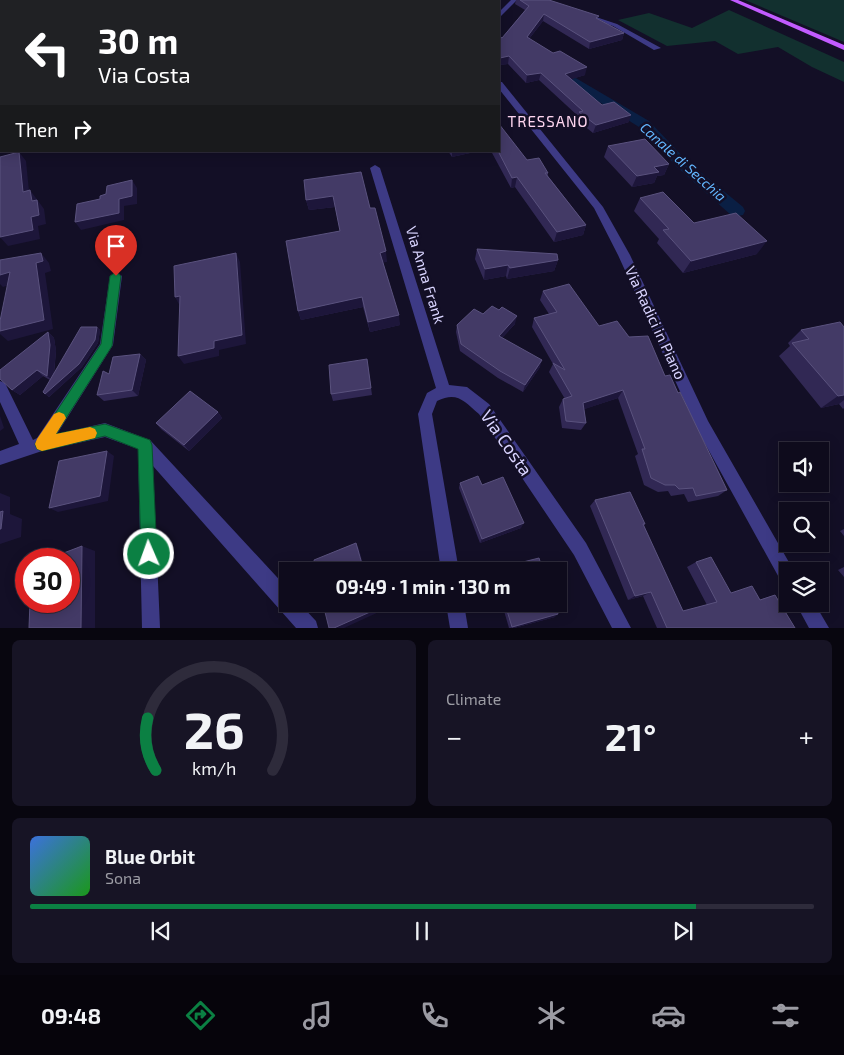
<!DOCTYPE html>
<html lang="en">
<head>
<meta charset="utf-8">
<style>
  :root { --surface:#0e0b1c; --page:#171425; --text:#f1f3f6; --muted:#9b9ba3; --line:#2e2b3b; --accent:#0b8043 }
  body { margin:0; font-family:"Exo 2",sans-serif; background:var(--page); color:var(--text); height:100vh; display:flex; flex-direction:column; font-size:19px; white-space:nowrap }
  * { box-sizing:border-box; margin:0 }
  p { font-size:16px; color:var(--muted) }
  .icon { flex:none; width:28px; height:28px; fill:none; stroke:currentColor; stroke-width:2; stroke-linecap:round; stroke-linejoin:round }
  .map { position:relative; height:628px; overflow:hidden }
  .panel { display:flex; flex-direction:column; gap:12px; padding:12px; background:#08060f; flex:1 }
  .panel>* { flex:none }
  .banner { position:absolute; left:0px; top:0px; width:500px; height:152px; box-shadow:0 2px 12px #0003,0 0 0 1px var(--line); background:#202124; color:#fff; overflow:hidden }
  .tools { position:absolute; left:779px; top:442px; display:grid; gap:10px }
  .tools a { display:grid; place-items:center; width:50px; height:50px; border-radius:0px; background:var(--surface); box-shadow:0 2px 12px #0003,0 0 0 1px var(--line); font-size:25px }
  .speed { position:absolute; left:15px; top:548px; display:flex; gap:10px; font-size:25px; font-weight:700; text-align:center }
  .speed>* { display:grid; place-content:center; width:65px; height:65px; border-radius:50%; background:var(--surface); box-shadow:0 2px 12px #0003,0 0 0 1px var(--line); line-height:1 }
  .speed .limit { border:8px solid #d22; background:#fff; color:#111 }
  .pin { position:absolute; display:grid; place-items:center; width:42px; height:42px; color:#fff; margin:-51px -21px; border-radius:50% 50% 50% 0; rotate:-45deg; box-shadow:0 0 5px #0007 }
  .pin .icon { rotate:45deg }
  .me { position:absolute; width:55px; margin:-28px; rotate:358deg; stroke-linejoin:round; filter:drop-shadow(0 0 4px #0008) }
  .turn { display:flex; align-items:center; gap:18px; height:105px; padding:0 15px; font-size:22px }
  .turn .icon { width:65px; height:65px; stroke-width:2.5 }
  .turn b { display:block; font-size:35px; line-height:42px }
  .then { display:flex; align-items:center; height:48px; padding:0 15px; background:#0003; gap:10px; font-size:19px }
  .big { font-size:38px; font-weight:700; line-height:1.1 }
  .panel .card { flex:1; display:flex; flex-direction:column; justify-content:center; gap:8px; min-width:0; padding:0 18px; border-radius:8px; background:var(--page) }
  .panel .dial { align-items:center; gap:0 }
  .dial svg { height:130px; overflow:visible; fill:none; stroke:var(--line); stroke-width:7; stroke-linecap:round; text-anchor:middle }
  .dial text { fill:var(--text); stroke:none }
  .song { display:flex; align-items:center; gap:15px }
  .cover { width:60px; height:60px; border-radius:8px; background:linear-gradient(135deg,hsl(220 70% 55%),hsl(120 70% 35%)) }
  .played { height:5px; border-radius:2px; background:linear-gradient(90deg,var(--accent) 85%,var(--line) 85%) }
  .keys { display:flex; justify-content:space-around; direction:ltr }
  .heat { display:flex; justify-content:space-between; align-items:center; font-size:28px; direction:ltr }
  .panel .tiles { flex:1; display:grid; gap:12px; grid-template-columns:1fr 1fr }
  .card:last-child { grid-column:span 2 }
  .trip { position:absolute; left:279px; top:562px; width:288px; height:50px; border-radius:0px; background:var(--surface); box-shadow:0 2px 12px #0003,0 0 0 1px var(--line); font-weight:700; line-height:50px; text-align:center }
  .dock { display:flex; height:80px; justify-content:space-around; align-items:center; background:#06040b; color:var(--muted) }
  .dock .icon { width:35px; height:35px }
  .dock .on { color:var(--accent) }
  .dock b { font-size:22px; color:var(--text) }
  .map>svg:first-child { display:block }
  .green { fill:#12302f }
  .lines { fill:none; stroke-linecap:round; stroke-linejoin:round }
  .canal { fill:#0a1f44; fill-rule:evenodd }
  .minor { fill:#3d3a85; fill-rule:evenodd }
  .major { fill:#c25bff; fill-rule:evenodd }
  .wall { fill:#312854 }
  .shaded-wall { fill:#1d163a }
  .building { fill:#433a66; stroke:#5a527e }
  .route { fill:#0b8043; stroke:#07532c }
  .slow { fill:#f59e0b }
  .labels { text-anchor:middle; stroke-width:5; stroke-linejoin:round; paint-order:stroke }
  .far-water-label { font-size:14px; font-style:italic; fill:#62b6ff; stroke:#130f26 }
  .far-quarter-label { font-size:15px; letter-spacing:1px; fill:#ffd6f0; stroke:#130f26 }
  .street-label { font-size:15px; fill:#d9d4ff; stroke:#130f26 }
  .near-street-label { font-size:18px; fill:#d9d4ff; stroke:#130f26 }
</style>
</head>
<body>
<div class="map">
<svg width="844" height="628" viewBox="0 0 844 628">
  <rect width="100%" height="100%" fill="#130f26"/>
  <g class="green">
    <path d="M745 0H844V42Z"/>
    <path d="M729 10 844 62V82L812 67 778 47 738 54 715 41 667 46 618 20 649 13 692 28Z"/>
  </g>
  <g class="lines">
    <path class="canal" d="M550 67 574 77 649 121 687 161 743 207 745 211 743 215 737 216 731 215 677 167 639 127 566 81 546 72 544 70 546 68Z"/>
    <g class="minor">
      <path d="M383 0H390L391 1H384Z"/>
      <path d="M511 0H517L499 18V12Z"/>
      <path d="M584 13 617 24 661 48 654 50 613 26 582 16V14Z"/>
      <path d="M499 82H502L603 207 630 255 708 421 794 571H788V586L782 583 698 431 618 255 594 208 499 89Z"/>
      <path d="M375 165 380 168 449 385 467 387 489 404 586 543 631 628H612L574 555 479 414C464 401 457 391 437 401L432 414 459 571H441L418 414 427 393 436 388 370 168Z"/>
      <path d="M116 272 122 276 113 345 57 434 105 423 150 440 288 589V604H300L316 621 318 628H296L153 466 160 628H142L138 449 105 437 42 451 0 465V451L19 444 0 402V381L5 383 33 440 37 438 100 344 110 276Z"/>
      <path d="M446 604H464L468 628H450Z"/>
      <path d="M796 604H815L829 628H809Z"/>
    </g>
    <path class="major" d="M730 0H738L844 45V50Z"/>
  </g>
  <g class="wall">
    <path d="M516 0H549L599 19 624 33 622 40 589 49 543 21 529 39 585 75 571 79 602 105 629 122 593 133 577 120 578 116 539 80 526 83 508 64 499 65V36L502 38 525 10 515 4Z"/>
    <path d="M608 146 669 164 664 175 657 176 654 183 632 187 604 157Z"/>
    <path d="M448 151H479L452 157Z"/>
    <path d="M491 151H499L527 160 548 173V176L586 225 583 235 554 242 515 187 511 188Z"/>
    <path d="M640 198 694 223 757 254 683 273 657 243 659 239 634 211Z"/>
    <path d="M306 200 370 208 387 262H383L400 325 370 332 363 307 301 320 298 311 340 231 335 207 309 210Z"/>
    <path d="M477 249 558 260 554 271 507 279 506 276 484 280 475 259Z"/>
    <path d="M543 291 599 326 629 337 665 376 678 393 727 490 718 496 688 502 684 494 671 496 668 491 658 492 644 485 635 456 638 454 618 398 584 409 586 423 581 430 562 428 559 407 563 399H565L549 372 553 364 532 327 534 318 549 314 540 300Z"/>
    <path d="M483 314 515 324 502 338 540 367 523 392 498 378 460 351 456 332 457 325Z"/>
    <path d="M97 327 100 330 98 343 82 367 49 397 43 392 50 380 43 376 20 395 12 390 48 332 54 338 56 351 54 374Z"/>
    <path d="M844 327V408L843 409 839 404 821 408 779 356 790 346 788 343 801 330Z"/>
    <path d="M140 354 146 360 138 396 104 401 97 395 109 374Z"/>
    <path d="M367 359 372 395 333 401 331 394Z"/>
    <path d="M218 412 222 418 189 451 161 429 156 423Z"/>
    <path d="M460 483 482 485 521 528 480 543 459 488Z"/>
    <path d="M595 500 645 524 643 525 683 611 707 605 687 567 696 562 731 593 760 600 775 595 795 628H657L643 596 628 600 590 506Z"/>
    <path d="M844 529V536L840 531Z"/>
    <path d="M844 567V577L838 570Z"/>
    <path d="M502 604H555V617L514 628H509Z"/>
  </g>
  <g class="shaded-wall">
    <path d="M544 14 543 21 525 44 527 37Z"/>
    <path d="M624 33 622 40 589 49 590 42Z"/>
    <path d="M509 56 508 64 499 65 500 58Z"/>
    <path d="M587 67 585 75 563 82 565 74Z"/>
    <path d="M541 73 539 80 526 83 527 75Z"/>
    <path d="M631 115 629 122 593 133 596 125Z"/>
    <path d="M452 151H479L452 157Z"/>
    <path d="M19 152 26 161 30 201 23 192Z"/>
    <path d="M669 164 664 175 657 176 654 183 632 187 637 176 654 167Z"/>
    <path d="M517 177 515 187 511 188 512 178Z"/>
    <path d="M132 180 137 188V204L124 206V220L81 230 75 222 119 199Z"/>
    <path d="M30 190 44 209 46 224 38 226 40 239 8 246 0 237 31 217 32 201Z"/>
    <path d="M333 196 335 207 309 210 306 200Z"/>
    <path d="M586 225 583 235 554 242 557 232Z"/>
    <path d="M767 241 757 254 683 273 691 261Z"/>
    <path d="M386 251 387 262 380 263V253Z"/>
    <path d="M41 253 49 263 51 271 45 273 53 329 8 341 0 334V331L36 263Z"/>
    <path d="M236 253 240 262 246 344 219 350V356L184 364 178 356 214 341Z"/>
    <path d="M558 260 554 271 507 279 510 268Z"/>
    <path d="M508 265 506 276 484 280 485 269Z"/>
    <path d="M10 272 19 282 3 287 0 284V275Z"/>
    <path d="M180 296V306L175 297Z"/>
    <path d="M362 297 363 307 301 320 298 311Z"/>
    <path d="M399 315 400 325 370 332 368 322Z"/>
    <path d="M517 316 515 324 497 343 499 336Z"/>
    <path d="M97 327 100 330 98 343 82 367 49 397 45 394Z"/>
    <path d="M48 332 54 338 56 351 53 381 47 376Z"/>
    <path d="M140 354 146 360 138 396 132 390Z"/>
    <path d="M542 360 540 367 523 392 525 385Z"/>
    <path d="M37 370 43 376 20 395 12 390Z"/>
    <path d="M623 390 618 398 579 411 583 403Z"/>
    <path d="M844 395V400L839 404 821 408 838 396Z"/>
    <path d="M218 412 222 418 189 451 184 445Z"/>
    <path d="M0 416 4 428 0 431Z"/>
    <path d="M107 451 114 456 108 501 58 512 49 508Z"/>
    <path d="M0 493 10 497V514L22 519 21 537 0 544V548Z"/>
    <path d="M524 523 521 528 480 543 482 539Z"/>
    <path d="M356 543 359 549 365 571H364Z"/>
    <path d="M82 546 95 551V628H81Z"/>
    <path d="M651 592 643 596 628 600 635 596Z"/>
    <path d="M378 604H379L381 611 344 628H334Z"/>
    <path d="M558 614 555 617 514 628H511Z"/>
  </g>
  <g class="building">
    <path d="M424 0H498L500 1H425Z"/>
    <path d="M520 0H549L599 16 596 18 624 33 590 42 544 14 527 37 553 53 560 51 587 67 565 74 602 105 614 102 631 115 596 125 579 112 583 111 541 73 527 75 509 56 500 58 499 57V36L502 38 529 6Z"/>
    <path d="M499 124 527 160 539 158 548 173H545L586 225 557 232 517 177 512 178 498 151H499Z"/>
    <path d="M645 139 669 164 654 167 659 172 637 176 608 146Z"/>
    <path d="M19 152 23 192 30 190 32 201 37 200 39 215 31 217 33 230 0 237V157Z"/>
    <path d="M361 172 370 208H375L386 251 380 253 399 315 368 322 362 297 298 311 286 241 340 231 333 196 306 200 304 180Z"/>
    <path d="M132 180V196L119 199V213L75 222 77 204 100 199V196L106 194 107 186Z"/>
    <path d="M663 192 694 223 736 213 767 241 691 261 663 230 669 229 640 198Z"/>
    <path d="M477 249 557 254 558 260 510 268 508 265 485 269Z"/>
    <path d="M41 253 43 261 36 263 44 320 0 331V321L10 272 0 275V260Z"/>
    <path d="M236 253 242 335 214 341V348L178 356 180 296 175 297 174 266Z"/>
    <path d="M569 284 599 326 617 321 629 337 648 336 665 376 670 375 678 393 680 392 727 490 696 496 693 488 679 489 675 485H665L651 478 642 449H645L623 390 583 403 586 423 566 421 563 399 572 396 553 363 565 370 534 318 557 312 543 291Z"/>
    <path d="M492 306 499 310 502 307 517 316 499 336 542 360 525 385 500 371 461 344 457 325 474 309 483 314Z"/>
    <path d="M840 322 844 327V395L838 396 792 343 809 339 801 330Z"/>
    <path d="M81 327H97L95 340 79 364 45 394 43 392Z"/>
    <path d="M48 332 50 345 47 376 37 370 12 390 0 379V370Z"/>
    <path d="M140 354 132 390 97 395 103 371 109 374 113 357Z"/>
    <path d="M367 359 371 388 331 394 329 365Z"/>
    <path d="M190 391 218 412 184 445 156 423Z"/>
    <path d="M107 451 100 496 49 508 59 461Z"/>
    <path d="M478 476 482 485 503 477 524 523 482 539 460 483Z"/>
    <path d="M630 492 645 524H643L683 611 717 602 696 562 711 557 731 593 752 586 760 600 775 595 795 628H667L651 592 635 596 595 500Z"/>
    <path d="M3 511 1 529H0V512Z"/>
    <path d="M356 543 364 571H316L314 560Z"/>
    <path d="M82 546 81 628H29L30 601H69V559H48Z"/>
    <path d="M539 558 543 571H496L495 569Z"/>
    <path d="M323 604H378L379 608 334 628H329Z"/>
    <path d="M505 604H555L558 614 512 627Z"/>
  </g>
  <path class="route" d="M116 272 121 276 112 346 56 434 105 424 150 440 152 445 157 554 154 560 149 562 143 560 141 554 138 449 105 436 42 451 37 449 35 444 101 344 110 276Z"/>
  <path class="slow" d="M59 412 64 414 66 418 56 434 90 427 95 429 97 433 95 438 42 451 37 449 35 444 37 439 54 414Z"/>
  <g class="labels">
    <g class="far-water-label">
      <text transform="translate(683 162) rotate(42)" y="5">Canale di Secchia</text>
    </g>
    <g class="far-quarter-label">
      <text x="548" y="127">TRESSANO</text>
    </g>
    <g class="street-label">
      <text transform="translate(425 275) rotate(73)" y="5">Via Anna Frank</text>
      <text transform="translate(655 323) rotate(65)" y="5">Via Radici in Piano</text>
    </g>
    <g class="near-street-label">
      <text transform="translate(506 443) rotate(55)" y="6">Via Costa</text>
    </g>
  </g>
</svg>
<div class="tools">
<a><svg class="icon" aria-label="sound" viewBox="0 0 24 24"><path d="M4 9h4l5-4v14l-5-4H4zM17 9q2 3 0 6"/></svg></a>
<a><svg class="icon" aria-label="search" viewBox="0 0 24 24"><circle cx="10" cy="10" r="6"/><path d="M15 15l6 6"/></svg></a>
<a><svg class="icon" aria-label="layers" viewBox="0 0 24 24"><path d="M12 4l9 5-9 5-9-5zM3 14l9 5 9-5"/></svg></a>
</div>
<div class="speed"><div class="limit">30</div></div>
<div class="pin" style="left:116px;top:276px;background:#d93025"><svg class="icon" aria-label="arrive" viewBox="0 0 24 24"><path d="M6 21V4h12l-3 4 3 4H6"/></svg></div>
<svg class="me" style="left:149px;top:554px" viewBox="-20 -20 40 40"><circle r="17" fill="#0b8043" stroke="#fff" stroke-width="3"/><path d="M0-11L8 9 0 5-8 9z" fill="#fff"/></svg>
<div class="trip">09:49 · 1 min · 130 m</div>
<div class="banner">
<div class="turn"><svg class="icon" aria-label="left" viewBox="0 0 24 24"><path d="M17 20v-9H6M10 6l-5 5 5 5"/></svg><div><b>30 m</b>Via Costa</div></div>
<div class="then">Then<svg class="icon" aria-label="right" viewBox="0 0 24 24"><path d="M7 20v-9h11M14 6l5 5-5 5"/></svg></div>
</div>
</div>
<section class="panel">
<div class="tiles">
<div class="card dial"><svg viewBox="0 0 100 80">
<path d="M14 69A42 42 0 1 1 86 69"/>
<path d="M14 69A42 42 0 0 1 9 37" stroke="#0b8043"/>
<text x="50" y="56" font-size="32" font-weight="700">26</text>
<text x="50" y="72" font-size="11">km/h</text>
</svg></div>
<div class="card"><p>Climate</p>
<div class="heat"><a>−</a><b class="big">21°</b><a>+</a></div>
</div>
<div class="card">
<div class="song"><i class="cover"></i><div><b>Blue Orbit</b><p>Sona</p></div></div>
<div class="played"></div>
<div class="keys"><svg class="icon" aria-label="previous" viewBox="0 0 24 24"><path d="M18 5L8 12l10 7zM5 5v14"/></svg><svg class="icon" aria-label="pause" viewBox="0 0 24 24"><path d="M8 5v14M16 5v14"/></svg><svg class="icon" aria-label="next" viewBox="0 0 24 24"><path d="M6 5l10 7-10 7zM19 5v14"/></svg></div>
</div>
</div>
</section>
<nav class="dock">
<b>09:48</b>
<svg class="icon on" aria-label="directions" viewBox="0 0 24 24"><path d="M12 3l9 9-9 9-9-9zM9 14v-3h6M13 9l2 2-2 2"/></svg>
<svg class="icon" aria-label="music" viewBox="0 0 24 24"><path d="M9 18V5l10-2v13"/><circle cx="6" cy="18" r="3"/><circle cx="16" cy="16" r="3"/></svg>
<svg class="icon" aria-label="phone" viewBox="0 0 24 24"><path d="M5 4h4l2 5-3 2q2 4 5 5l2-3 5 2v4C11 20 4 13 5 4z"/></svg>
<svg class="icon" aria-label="climate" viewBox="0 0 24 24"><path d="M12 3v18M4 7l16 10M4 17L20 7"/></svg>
<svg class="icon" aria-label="car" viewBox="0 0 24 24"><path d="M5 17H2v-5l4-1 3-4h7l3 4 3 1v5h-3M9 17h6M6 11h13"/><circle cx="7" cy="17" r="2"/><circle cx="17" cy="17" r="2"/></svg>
<svg class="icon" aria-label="filters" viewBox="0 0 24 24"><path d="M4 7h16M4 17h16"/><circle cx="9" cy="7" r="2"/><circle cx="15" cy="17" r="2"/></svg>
</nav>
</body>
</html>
